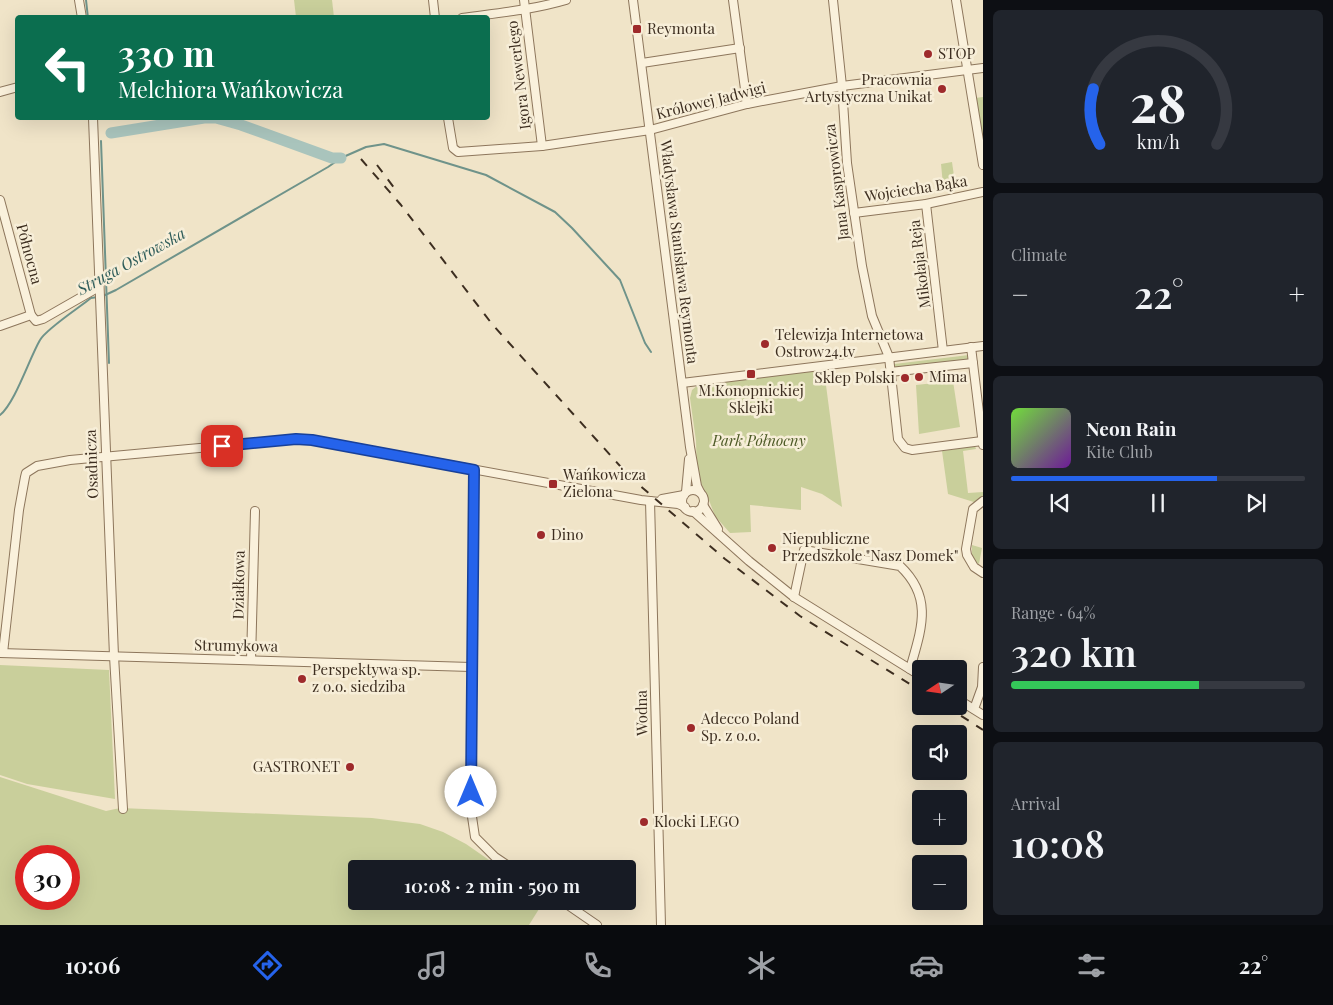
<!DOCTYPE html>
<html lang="en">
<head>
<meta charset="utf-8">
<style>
  :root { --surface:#171b24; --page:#20242c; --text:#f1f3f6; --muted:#9ea1a6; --line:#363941; --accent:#2563eb }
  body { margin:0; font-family:"Playfair Display",serif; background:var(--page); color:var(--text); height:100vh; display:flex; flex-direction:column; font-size:19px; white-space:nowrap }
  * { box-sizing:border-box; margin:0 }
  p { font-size:16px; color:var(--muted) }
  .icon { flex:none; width:28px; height:28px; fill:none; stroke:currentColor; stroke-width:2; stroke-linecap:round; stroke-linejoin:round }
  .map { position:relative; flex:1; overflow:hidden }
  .panel { display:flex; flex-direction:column; gap:10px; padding:10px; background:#0d0f14; width:350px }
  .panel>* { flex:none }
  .top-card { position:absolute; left:15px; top:15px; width:475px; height:105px; border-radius:5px; box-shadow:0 5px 20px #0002; background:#0b6e4f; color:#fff; overflow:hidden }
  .needle { width:32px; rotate:257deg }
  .buttons { position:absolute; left:912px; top:660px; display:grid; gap:10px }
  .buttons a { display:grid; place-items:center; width:55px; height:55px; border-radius:5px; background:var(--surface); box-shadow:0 5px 20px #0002; font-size:25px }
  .speed { position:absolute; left:15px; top:845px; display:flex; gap:10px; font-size:25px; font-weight:700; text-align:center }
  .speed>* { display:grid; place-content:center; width:65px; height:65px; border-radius:50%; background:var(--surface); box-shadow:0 5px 20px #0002; line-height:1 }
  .speed .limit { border:8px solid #d22; background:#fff; color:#111 }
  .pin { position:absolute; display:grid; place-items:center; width:42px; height:42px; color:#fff; margin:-21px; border-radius:10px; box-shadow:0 2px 8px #0006 }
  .me { position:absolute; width:55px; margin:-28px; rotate:0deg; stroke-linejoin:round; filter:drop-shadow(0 0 4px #0008) }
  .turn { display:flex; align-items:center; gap:18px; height:105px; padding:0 20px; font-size:22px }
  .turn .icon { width:65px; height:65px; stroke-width:2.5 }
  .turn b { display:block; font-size:35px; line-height:42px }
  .big { font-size:38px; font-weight:600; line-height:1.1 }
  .panel .card { flex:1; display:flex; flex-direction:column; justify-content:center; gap:8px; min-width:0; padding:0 18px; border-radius:8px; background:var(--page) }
  .panel .dial { align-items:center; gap:0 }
  .dial svg { height:130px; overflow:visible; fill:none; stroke:var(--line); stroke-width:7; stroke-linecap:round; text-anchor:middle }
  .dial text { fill:var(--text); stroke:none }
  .song { display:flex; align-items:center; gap:15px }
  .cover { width:60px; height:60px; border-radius:8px; background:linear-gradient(135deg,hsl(100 70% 55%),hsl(280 70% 35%)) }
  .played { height:5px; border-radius:2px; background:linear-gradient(90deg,var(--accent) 70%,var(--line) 70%) }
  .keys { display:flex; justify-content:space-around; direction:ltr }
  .heat { display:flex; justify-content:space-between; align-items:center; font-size:28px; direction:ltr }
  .charge { height:8px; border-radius:4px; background:linear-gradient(90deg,#34c759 64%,var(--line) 0) }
  .trip { position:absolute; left:348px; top:860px; width:288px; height:50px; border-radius:5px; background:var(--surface); box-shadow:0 5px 20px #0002; font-weight:600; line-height:50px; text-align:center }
  .menu { display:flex; height:80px; justify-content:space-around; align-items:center; background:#090b0e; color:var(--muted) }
  .menu .icon { width:35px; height:35px }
  .menu .current { color:var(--accent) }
  .menu b { font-size:22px; color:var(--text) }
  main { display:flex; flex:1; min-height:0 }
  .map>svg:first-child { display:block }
  .green { fill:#c9cf9b; fill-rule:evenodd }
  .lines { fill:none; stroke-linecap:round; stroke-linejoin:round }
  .stream { stroke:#6f938a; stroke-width:2 }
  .river { stroke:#a9c4bc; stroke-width:11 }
  .minor-casing { stroke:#8d765c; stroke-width:10 }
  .minor { stroke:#faf1dc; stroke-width:8 }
  .rail { stroke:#3d2e20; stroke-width:2; stroke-dasharray:9 9; stroke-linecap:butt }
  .route-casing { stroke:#184099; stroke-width:12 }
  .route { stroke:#2563eb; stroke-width:9 }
  .poi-dot { fill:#9e2a2b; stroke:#f7eed8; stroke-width:2 }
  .labels { text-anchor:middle; stroke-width:5; stroke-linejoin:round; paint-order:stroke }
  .poi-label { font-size:15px; fill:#3d2e20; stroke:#f7eed8; text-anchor:start }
  .street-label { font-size:15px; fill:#3d2e20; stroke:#f7eed8 }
  .park-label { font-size:15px; font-style:italic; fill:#4d5a26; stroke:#f7eed8 }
  .water-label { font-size:16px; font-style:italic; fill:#2f5d5a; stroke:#f7eed8 }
</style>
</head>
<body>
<main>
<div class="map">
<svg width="983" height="925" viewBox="0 0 983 925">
  <rect width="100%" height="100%" fill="#f0e4c8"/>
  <g class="green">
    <path d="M294 0H332L334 17H296Z"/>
    <path d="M983 97V153L975 98Z"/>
    <path d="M952 162 955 183 943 185 941 164Z"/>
    <path d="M969 355 970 360 895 369 894 364Z"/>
    <path d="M824 370 842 507 822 494 801 487V510L750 505 751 532 730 533 715 516 707 495 697 475 696 441 690 398 692 390 698 385Z"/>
    <path d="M953 381 960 427 919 434 916 385Z"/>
    <path d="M975 446 976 449 963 451 968 493 983 492V498L977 503 948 494 942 451Z"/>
    <path d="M972 545 982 548 979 564 976 562 972 556Z"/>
    <path d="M0 665 109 670 115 799 27 784 0 775Z"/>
    <path d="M0 777 106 811 120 808 372 818 420 824 443 832 466 844 502 869H356V901H544L529 925H0ZM26 856H69V899H26Z"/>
  </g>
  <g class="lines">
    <g class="stream">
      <path d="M86 0 88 18"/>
      <path d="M101 141 109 363"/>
      <path d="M103 296 116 290 328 167 341 158 366 147 384 144 486 175 555 212 572 228 620 280 645 343 651 352"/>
      <path d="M0 415C15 403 29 359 40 340 46 329 80 307 91 298L98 297"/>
    </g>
    <path class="river" d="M111 133 204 118H216L241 125 332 158H341"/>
    <defs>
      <g id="minor">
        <path d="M79 0 82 18"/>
        <path d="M433 0 435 18"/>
        <path d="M524 0 542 146"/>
        <path d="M633 0 690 447 697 486 700 492"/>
        <path d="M733 0 747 104"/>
        <path d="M833 0 842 86 847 163 862 266 872 316 889 357 898 439 905 448 912 450 982 441"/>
        <path d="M956 0 983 165"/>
        <path d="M462 18C497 13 532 10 566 0"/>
        <path d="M642 63 740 48"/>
        <path d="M0 92 18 87"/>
        <path d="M93 118 114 656 123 809"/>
        <path d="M448 118 453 148 458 152 542 146 650 130 747 104 842 86 983 68"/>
        <path d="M0 200 31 315"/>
        <path d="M926 204 943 351"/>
        <path d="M854 213 926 204 983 192"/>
        <path d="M0 326 31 315 36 321 43 319 99 287"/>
        <path d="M971 347 983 445"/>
        <path d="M890 372 973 363"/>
        <path d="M682 383 983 346"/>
        <path d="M474 470 471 810 475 837 495 857 513 869"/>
        <circle cx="693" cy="501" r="11"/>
        <path d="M686 492 689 459"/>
        <path d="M662 499 684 495"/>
        <path d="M650 501 661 925"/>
        <path d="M983 501 973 509 966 549 967 555 974 567 983 573"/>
        <path d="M703 505 718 529"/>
        <path d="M693 511 749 561 794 597 921 676"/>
        <path d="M794 597 804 550 900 566C934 598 921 630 910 669"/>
        <path d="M0 653 471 667"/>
        <path d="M3 653 19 510 25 477 26 473 37 466 70 460 296 439 313 440 641 500 678 504 685 507"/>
        <path d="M251 660 255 511"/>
        <path d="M959 700 983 715"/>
        <path d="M974 709 982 687 983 667"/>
        <path d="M562 901 597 925"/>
      </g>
    </defs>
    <use href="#minor" class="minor-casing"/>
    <use href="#minor" class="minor"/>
    <g class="rail">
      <path d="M361 159 401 205 492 324 630 477 725 559 800 616 921 691"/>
      <path d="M377 165 398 193"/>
      <path d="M946 706 983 730"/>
    </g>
  </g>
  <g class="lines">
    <defs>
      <path id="route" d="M222 446 296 439 312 440 474 470 471 792"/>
    </defs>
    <use href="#route" class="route-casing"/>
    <use href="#route" class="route"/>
  </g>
  <g class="poi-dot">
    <rect x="632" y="24" width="10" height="10" rx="2.5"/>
    <circle cx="928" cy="54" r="5"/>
    <circle cx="942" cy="89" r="5"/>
    <circle cx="765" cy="344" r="5"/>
    <rect x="746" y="369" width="10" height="10" rx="2.5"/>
    <circle cx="919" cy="377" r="5"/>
    <circle cx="905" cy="378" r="5"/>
    <rect x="548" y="479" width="10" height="10" rx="2.5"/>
    <circle cx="541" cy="535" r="5"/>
    <circle cx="772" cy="548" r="5"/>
    <circle cx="302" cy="679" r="5"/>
    <circle cx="691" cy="728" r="5"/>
    <circle cx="350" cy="767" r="5"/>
    <circle cx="644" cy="822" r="5"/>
  </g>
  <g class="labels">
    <g class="poi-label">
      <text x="647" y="34">Reymonta</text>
      <text x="938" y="59">STOP</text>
      <text x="932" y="85" text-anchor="end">Pracownia<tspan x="932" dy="17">Artystyczna Unikat</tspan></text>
      <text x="775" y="340">Telewizja Internetowa<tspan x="775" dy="17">Ostrow24.tv</tspan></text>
      <text x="929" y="382">Mima</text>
      <text x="895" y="383" text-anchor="end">Sklep Polski</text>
      <text x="751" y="396" text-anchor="middle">M.Konopnickiej<tspan x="751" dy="17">Sklejki</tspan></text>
      <text x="563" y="480">Wańkowicza<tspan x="563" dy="17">Zielona</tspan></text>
      <text x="551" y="540">Dino</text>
      <text x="782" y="544">Niepubliczne<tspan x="782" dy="17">Przedszkole "Nasz Domek"</tspan></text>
      <text x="312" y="675">Perspektywa sp.<tspan x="312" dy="17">z o.o. siedziba</tspan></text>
      <text x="701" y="724">Adecco Poland<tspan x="701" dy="17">Sp. z o.o.</tspan></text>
      <text x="340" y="772" text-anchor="end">GASTRONET</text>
      <text x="654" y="827">Klocki LEGO</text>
    </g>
    <g class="street-label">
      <text transform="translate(519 75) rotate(-97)" y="5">Igora Newerlego</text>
      <text transform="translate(711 101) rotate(-14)" y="5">Królowej Jadwigi</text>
      <text transform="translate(837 182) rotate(-97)" y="5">Jana Kasprowicza</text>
      <text transform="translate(916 189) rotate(-9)" y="5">Wojciecha Bąka</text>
      <text transform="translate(679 252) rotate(83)" y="5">Władysława Stanisława Reymonta</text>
      <text transform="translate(29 254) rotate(75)" y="5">Północna</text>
      <text transform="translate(920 264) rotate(-97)" y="5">Mikołaja Reja</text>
      <text transform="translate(92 464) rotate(-92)" y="5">Osadnicza</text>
      <text transform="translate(239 585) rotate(-89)" y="5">Działkowa</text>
      <text transform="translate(236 646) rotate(1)" y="5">Strumykowa</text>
      <text transform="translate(642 713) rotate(-91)" y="5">Wodna</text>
    </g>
    <g class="park-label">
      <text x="759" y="446">Park Północny</text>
    </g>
    <g class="water-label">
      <text transform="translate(131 261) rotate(-29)" y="6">Struga Ostrowska</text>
    </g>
  </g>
</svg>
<div class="buttons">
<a><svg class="needle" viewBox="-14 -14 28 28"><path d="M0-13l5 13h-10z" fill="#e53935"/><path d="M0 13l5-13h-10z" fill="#9ea1a6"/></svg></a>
<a><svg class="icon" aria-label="sound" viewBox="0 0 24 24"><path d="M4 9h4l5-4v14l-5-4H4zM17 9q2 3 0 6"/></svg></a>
<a>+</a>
<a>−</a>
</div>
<div class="speed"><div class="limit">30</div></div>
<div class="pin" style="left:222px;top:446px;background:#d93025"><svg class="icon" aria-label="arrive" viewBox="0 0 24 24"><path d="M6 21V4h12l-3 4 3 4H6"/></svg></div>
<svg class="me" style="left:471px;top:792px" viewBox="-20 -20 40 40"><circle r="19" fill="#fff"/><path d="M0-13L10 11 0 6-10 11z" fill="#2563eb"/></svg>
<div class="trip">10:08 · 2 min · 590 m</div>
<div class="top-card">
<div class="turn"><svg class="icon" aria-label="left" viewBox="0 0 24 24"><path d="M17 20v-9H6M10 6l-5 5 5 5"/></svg><div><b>330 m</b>Melchiora Wańkowicza</div></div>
</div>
</div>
<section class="panel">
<div class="card dial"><svg viewBox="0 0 100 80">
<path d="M14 69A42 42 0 1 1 86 69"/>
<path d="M14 69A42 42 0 0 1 10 35" stroke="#2563eb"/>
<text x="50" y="56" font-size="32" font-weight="700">28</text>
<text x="50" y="72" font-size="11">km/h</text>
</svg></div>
<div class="card"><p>Climate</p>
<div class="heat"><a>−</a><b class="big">22°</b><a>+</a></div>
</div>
<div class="card">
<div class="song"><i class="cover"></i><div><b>Neon Rain</b><p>Kite Club</p></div></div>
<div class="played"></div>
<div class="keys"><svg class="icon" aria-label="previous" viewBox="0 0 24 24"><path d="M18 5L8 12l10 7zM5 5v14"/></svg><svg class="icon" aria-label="pause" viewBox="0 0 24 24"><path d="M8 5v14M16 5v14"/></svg><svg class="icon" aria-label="next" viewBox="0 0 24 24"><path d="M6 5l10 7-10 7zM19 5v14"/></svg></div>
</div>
<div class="card"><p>Range · 64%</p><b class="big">320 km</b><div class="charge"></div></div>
<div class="card"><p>Arrival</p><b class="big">10:08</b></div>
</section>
</main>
<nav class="menu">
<b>10:06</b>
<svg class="icon current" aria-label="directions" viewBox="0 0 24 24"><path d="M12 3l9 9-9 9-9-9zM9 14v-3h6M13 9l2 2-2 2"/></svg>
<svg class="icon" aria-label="music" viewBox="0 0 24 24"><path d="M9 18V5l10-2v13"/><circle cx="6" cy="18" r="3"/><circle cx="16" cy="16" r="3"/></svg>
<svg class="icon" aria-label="phone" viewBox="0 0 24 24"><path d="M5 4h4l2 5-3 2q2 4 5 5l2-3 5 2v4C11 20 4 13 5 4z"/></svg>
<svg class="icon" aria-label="climate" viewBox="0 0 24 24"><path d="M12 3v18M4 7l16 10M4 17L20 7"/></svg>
<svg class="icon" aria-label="car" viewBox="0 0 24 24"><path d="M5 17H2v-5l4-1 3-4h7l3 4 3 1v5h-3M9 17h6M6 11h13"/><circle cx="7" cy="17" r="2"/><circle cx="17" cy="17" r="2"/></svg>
<svg class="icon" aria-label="filters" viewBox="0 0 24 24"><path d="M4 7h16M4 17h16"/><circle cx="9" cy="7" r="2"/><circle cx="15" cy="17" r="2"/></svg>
<b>22°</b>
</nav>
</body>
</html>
